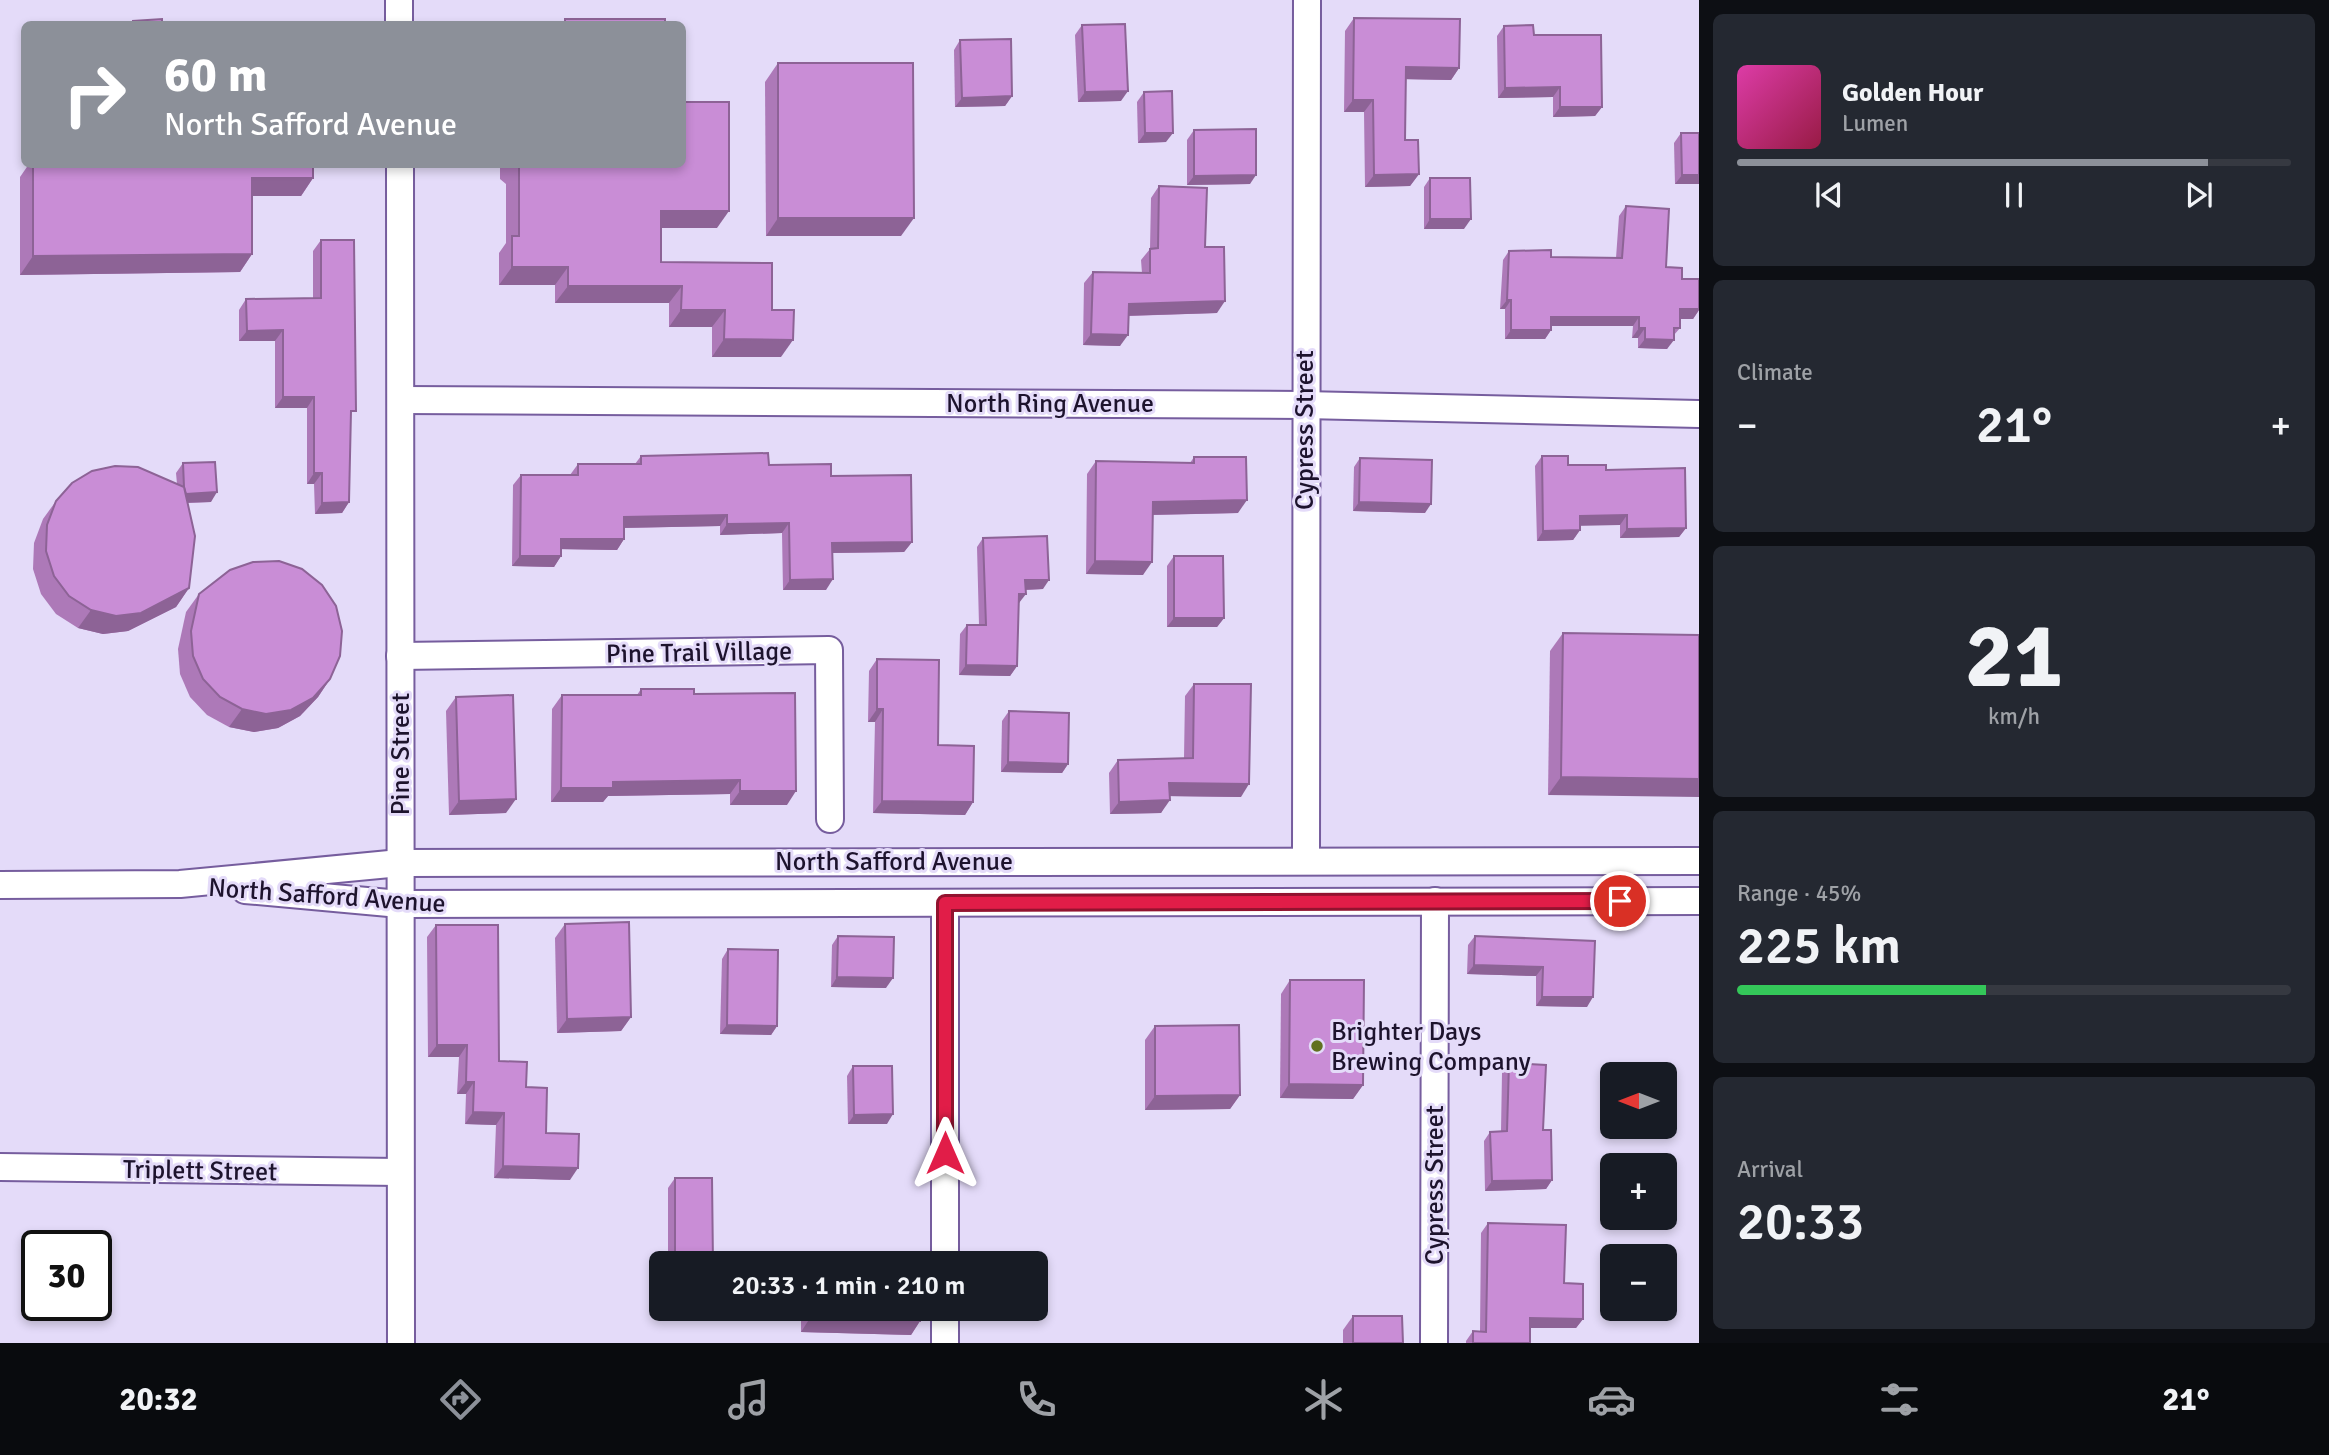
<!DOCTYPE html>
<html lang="en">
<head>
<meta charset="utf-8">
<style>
  :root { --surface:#171b24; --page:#242831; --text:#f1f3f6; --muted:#9ea1a6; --line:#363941; --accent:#8c9099 }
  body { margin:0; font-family:Signika,sans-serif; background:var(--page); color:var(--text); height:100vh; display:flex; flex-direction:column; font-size:26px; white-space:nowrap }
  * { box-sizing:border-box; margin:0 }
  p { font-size:23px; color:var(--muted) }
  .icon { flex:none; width:38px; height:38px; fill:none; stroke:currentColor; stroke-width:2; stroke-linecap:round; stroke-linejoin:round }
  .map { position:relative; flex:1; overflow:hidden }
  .side { display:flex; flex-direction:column; gap:14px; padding:14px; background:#0d0f14; width:630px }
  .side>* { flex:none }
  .hud { position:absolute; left:21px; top:21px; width:665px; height:147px; border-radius:10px; box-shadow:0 4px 10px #0003; background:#8c9099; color:#fff; overflow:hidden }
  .needle { width:46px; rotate:270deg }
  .controls { position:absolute; left:1600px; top:1062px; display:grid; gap:14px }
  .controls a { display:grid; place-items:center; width:77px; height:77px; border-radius:10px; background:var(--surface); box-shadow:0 4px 10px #0003; font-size:35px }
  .speed { position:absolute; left:21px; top:1230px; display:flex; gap:14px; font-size:35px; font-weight:700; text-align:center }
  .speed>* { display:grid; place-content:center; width:91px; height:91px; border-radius:50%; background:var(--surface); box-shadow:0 4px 10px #0003; line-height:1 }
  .speed .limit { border:4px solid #111; border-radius:10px; background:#fff; color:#111 }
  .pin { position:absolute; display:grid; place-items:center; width:60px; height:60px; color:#fff; margin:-30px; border:4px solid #fff; border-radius:50%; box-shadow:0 2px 7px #0007 }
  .me { position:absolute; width:77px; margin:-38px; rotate:0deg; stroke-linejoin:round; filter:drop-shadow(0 0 5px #0008) }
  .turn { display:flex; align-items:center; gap:24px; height:147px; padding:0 28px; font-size:32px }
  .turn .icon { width:91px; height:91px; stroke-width:2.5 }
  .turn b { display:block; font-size:49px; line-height:60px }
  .big { font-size:52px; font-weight:600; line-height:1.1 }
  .side .card { flex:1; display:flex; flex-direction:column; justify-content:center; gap:10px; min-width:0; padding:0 24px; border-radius:10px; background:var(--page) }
  .side .dial { align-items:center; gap:0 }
  .dial b { font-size:91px; line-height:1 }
  .song { display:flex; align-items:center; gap:21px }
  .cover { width:84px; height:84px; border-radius:10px; background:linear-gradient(135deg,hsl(320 70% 55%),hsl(340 70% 35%)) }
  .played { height:7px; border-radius:4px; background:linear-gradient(90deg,var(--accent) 85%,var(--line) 85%) }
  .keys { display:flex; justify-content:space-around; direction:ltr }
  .heat { display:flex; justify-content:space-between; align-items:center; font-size:38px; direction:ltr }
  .charge { height:10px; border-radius:5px; background:linear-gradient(90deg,#34c759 45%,var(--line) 0) }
  .trip { position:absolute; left:649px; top:1251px; width:399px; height:70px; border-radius:10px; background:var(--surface); box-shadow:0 4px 10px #0003; font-weight:600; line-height:70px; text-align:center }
  .dock { display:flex; height:112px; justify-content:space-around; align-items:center; background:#090b0e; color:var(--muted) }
  .dock .icon { width:49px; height:49px }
  .dock .selected { color:var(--accent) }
  .dock b { font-size:32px; color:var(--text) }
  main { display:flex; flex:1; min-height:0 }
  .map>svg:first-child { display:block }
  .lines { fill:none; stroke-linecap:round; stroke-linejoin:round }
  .minor-casing { stroke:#765d9e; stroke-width:30 }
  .minor { stroke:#fff; stroke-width:26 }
  .wall { fill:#ad79b8 }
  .shaded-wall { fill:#8d6396 }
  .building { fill:#c98dd6; stroke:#8d6396; stroke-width:2 }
  .route-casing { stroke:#92132f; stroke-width:18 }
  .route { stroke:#e11d48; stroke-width:12 }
  .poi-dot { fill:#61711f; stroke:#e4dbf9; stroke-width:2.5 }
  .labels { text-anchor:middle; stroke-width:6; stroke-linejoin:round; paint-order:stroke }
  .street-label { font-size:26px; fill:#1d132d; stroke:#e4dbf9 }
  .poi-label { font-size:26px; fill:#1d132d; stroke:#e4dbf9; text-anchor:start }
</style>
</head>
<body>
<main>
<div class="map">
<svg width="1699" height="1343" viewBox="0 0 1699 1343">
  <rect width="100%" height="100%" fill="#e4dbf9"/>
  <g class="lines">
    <defs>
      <g id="minor">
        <path d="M399 0V24"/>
        <path d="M400 164 401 1343"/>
        <path d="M401 400 1304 405 1699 414"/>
        <path d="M400 656 829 650 830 819"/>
        <path d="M1306 860 1307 0"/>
        <path d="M0 885 180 884 400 863 1699 861"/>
        <path d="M245 890 400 904 1699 901"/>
        <path d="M945 903V1264"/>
        <path d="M0 1167 400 1172"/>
        <path d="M945 1309V1343"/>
        <path d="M1434 1343 1435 901"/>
      </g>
    </defs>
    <use href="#minor" class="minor-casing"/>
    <use href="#minor" class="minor"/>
  </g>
  <g class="wall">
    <path d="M1354 18 1459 68 1451 80 1405 79V140L1419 174 1410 186 1365 187 1364 112H1344L1345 31Z"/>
    <path d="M1082 25 1121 101 1078 102 1075 35Z"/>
    <path d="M1504 26 1534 35 1602 107 1595 116 1553 117V97L1498 98 1497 36Z"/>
    <path d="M960 40 1012 96 1005 106 955 107 954 50Z"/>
    <path d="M778 63 901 236H766L765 82Z"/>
    <path d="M1144 92 1166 142 1138 143 1137 102Z"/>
    <path d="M1194 130 1250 184 1187 185V140Z"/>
    <path d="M1681 133H1699V184H1675L1674 143Z"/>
    <path d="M29 164H313V178L301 196H252V254L240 272 20 275V177Z"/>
    <path d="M500 164H682L717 228H661V262L772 310 781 357H712V327H669V303H555V285H499V253L506 243V184L500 179Z"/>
    <path d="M1430 178 1464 229H1424V187Z"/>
    <path d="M1159 186 1205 247 1217 313 1128 316 1120 346 1083 345 1084 283 1093 272 1142 273 1141 260 1150 249 1151 198Z"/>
    <path d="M1626 206 1666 267 1682 279H1699V310L1693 319H1680V328L1674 335 1667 349 1638 348V338H1632L1633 326H1551V330L1545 339H1505V309H1500L1503 260 1509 251 1551 257 1616 258 1619 216Z"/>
    <path d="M321 240 351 419 349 502 342 513 315 514 314 484H307V408H275V341H239V310L246 299 313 298V251Z"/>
    <path d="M641 456 769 465 831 476 912 542 904 552 833 553 826 590H783L782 533 720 535V526L624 528V539L617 550 561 549V556L554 567 512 566 513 485 521 475H570L578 464H635Z"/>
    <path d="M1542 456 1568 465 1606 470 1686 528 1679 537 1620 538V525H1580V530L1573 540 1537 541 1535 466Z"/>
    <path d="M1194 457 1238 513 1153 515 1143 575 1086 574 1087 474 1096 461 1190 463Z"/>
    <path d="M1360 458 1425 513 1353 511 1354 467Z"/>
    <path d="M183 463 211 502 187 503 189 588 176 607 128 631 103 634 78 628 56 614 41 594 33 569 34 543 43 519 56 501 177 484 176 473Z"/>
    <path d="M983 538 1043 589 1026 590 1019 603 1017 666 1010 676 959 675 960 634 967 625H979L977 547Z"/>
    <path d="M1174 556 1224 618 1217 627H1167V566Z"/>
    <path d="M199 594 330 679 318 697 300 716 278 728 254 732 229 727 207 715 190 697 180 674 178 649 186 612Z"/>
    <path d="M1563 633 1699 635 1548 795 1550 651Z"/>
    <path d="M877 659 938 745 973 802 965 815 873 813 875 722H868L869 671Z"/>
    <path d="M1194 684 1241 797 1170 796 1161 813 1110 814 1109 773 1118 760 1184 758 1185 696Z"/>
    <path d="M641 689 694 694 787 805H730V794L608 796 603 802H551L552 709 562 695H637Z"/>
    <path d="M456 697 506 813 449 815 446 711Z"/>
    <path d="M1009 711 1068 764 1062 773 1001 772 1002 721Z"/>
    <path d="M565 924 631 1017 621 1031 557 1033 555 938Z"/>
    <path d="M436 925 499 1061 526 1087 546 1133 570 1180 494 1178 496 1125 465 1124 466 1094H457L459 1057H428L427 937Z"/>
    <path d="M838 936 886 988 831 987 832 945Z"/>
    <path d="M1475 936 1595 941 1587 1007 1536 1006V976L1467 974 1468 945Z"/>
    <path d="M728 949 777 1026 771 1035 720 1034 722 959Z"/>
    <path d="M1290 980 1363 1085 1353 1099 1280 1098 1281 994Z"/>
    <path d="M1155 1026 1240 1095 1230 1109 1145 1110V1040Z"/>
    <path d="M1509 1063 1543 1130 1552 1180 1546 1189 1485 1191 1484 1141 1490 1132 1501 1131 1502 1073Z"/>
    <path d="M853 1066 887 1124H848L847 1076Z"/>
    <path d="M675 1178 713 1264H668V1188Z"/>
    <path d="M1488 1223 1564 1283 1583 1319 1576 1328H1530V1343H1466V1341L1473 1331 1480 1332 1481 1233Z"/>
    <path d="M801 1309H921L920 1321 911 1335 801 1332Z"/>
    <path d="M1353 1316 1403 1343H1343V1330Z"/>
  </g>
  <g class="shaded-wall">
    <path d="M1406 67 1459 68 1451 80 1397 79Z"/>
    <path d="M1560 87 1553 97 1498 98 1505 88Z"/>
    <path d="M1128 91 1121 101 1078 102 1085 92Z"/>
    <path d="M1012 96 1005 106 955 107 962 98Z"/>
    <path d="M1353 100H1373L1364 112H1344Z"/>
    <path d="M1560 107H1602L1595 116 1553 117Z"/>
    <path d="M1145 133H1173L1166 142 1138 143Z"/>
    <path d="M1419 174 1410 186 1365 187 1374 175Z"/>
    <path d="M1256 175 1250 184 1187 185 1194 176Z"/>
    <path d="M1682 175H1699V184H1675Z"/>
    <path d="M252 178H313L301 196H239Z"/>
    <path d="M661 211H729L717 228H648Z"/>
    <path d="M778 218H914L901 236H766Z"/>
    <path d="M1430 219H1471L1464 229H1424Z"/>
    <path d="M252 254 240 272 20 275 33 256Z"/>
    <path d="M512 267H568L555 285H499Z"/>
    <path d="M568 286H682L669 303H555Z"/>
    <path d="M1507 300H1511L1505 309H1500Z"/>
    <path d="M1225 301 1217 313 1120 316 1129 304Z"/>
    <path d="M1680 309H1699V310L1693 319H1673Z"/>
    <path d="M681 310H725L712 327H669Z"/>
    <path d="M1551 317H1639L1633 326H1545Z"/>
    <path d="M1639 328H1645L1638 338H1632Z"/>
    <path d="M283 330 275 341H239L247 331Z"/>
    <path d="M1511 330H1551L1545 339H1505Z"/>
    <path d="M1091 334 1128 335 1120 346 1083 345Z"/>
    <path d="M724 339 793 340 781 357H712Z"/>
    <path d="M1645 339 1674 340 1667 349 1638 348Z"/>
    <path d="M283 397H314L307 408H275Z"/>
    <path d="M314 473H322L314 484H307Z"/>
    <path d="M217 492 211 502 177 503 184 494Z"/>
    <path d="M1247 500 1238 513 1144 515 1153 502Z"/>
    <path d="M349 502 342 513 315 514 322 503Z"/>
    <path d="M1359 502 1431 504 1425 513 1353 511Z"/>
    <path d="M727 515 720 526 617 528 624 517Z"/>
    <path d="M1627 515 1620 525 1573 526 1580 516Z"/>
    <path d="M789 523 782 533 720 535 727 524Z"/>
    <path d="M1686 528 1679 537 1620 538 1627 529Z"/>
    <path d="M1580 530 1573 540 1537 541 1543 531Z"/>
    <path d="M561 539H624L617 550 554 549Z"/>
    <path d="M912 542 904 552 825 553 832 543Z"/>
    <path d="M520 556H561L554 567 512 566Z"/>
    <path d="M1095 561 1152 562 1143 575 1086 574Z"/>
    <path d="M833 579 826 590H783L790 580Z"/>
    <path d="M1025 580H1049L1043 589 1019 590Z"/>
    <path d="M189 588 176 607 128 631 103 634 78 628 91 610Z"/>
    <path d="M1019 594H1026L1019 603H1012Z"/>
    <path d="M1174 618H1224L1217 627H1167Z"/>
    <path d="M966 665 1017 666 1010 676 959 675Z"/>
    <path d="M330 679 318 697 300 716 278 728 254 732 229 727 242 709Z"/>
    <path d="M877 709H883L875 722H868Z"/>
    <path d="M1008 762 1068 764 1062 773 1001 772Z"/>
    <path d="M1561 777 1699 779V797L1548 795Z"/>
    <path d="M740 780 730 794 608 796 603 802H551L561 788 613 782Z"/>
    <path d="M1169 783 1249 784 1241 797 1161 796Z"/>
    <path d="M740 791H796L787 805H730Z"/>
    <path d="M516 799 506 813 449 815 459 801Z"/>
    <path d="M1170 800 1161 813 1110 814 1119 802Z"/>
    <path d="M882 801 973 802 965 815 873 813Z"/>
    <path d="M1474 965 1543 967 1536 976 1467 974Z"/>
    <path d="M837 977 893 978 886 988 831 987Z"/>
    <path d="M1542 997H1593L1587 1007 1536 1006Z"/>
    <path d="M631 1017 621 1031 557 1033 567 1019Z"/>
    <path d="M727 1025 777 1026 771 1035 720 1034Z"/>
    <path d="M437 1045H467L459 1057H428Z"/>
    <path d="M466 1082H474L466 1094H457Z"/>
    <path d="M1289 1084 1363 1085 1353 1099 1280 1098Z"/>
    <path d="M1240 1095 1230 1109 1145 1110 1155 1096Z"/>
    <path d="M473 1112 504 1113 496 1125 465 1124Z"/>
    <path d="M893 1114 887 1124H848L854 1115Z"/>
    <path d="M503 1166 578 1168 570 1180 494 1178Z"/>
    <path d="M1552 1180 1546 1189 1485 1191 1492 1181Z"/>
    <path d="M810 1318 920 1321 911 1335 801 1332Z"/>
    <path d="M1530 1318 1583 1319 1576 1328H1523Z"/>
  </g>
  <g class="building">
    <path d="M1354 18 1460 19 1459 68 1406 67 1405 140H1418L1419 174 1374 175 1373 100H1353Z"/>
    <path d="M162 19V24H133V21Z"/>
    <rect x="565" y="19" width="100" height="5"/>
    <path d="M1125 24 1128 91 1085 92 1082 25Z"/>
    <path d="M1533 25 1534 35H1601L1602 107H1560V87L1505 88 1504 26Z"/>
    <path d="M1011 39 1012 96 962 98 960 40Z"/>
    <path d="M778 63H913L914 218H778Z"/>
    <path d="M1172 91 1173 133H1145L1144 92Z"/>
    <path d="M682 102H729V211H661V262L772 263V310H794L793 340 724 339 725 310H681L682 286H568V267H512V236H519V166L516 164H682Z"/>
    <path d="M1256 129V175L1194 176V130Z"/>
    <path d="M1681 133H1699V175H1682Z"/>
    <path d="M33 164H313V178H252V254L33 256Z"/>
    <path d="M1430 178H1470L1471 219H1430Z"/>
    <path d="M1159 186 1207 188 1205 247H1224L1225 301 1129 304 1128 335 1091 334 1093 272 1150 273V249L1158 248Z"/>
    <path d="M1626 206 1669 209 1666 267 1682 268V279H1699V309H1680V328H1674V340L1645 339V328H1639V317H1551V330H1511V300H1507L1509 251 1551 250V257L1622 258Z"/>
    <path d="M321 240H354L356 411H351L349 502 322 503V473H314V397H283V330L247 331 246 299 321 298Z"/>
    <path d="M768 453 769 465 831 464V476L911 475 912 542 832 543 833 579 790 580 789 523 727 524V515L624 517V539H561V556H520L521 475H578V464H641V456Z"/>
    <path d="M1542 456H1568V465H1606V470L1685 468 1686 528 1627 529V515L1580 516V530L1543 531Z"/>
    <path d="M1194 457H1246L1247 500 1153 502 1152 562 1095 561 1096 461 1194 463Z"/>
    <path d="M1360 458 1432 460 1431 504 1359 502Z"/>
    <path d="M215 462 217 492 186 494 184 487 183 463Z"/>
    <path d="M115 466 138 467 184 487 195 536 189 588 141 613 116 616 91 610 69 596 54 576 46 551 47 525 56 501 72 483 92 471Z"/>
    <path d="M1047 536 1049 580H1025L1026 594H1019L1017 666 966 665 967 625H986L983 538Z"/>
    <path d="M1174 556H1223L1224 618H1174Z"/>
    <path d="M279 561 302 569 322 585 336 606 342 631 340 656 330 679 313 698 291 710 266 714 242 709 220 697 203 679 193 656 191 631 199 594 230 570 253 562Z"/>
    <path d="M1563 633 1699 635V779L1561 777Z"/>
    <path d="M877 659 939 660 938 745 974 746 973 802 882 801 883 709H877Z"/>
    <path d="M1194 684H1251L1249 784 1169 783 1170 800 1119 802 1118 760 1193 758Z"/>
    <path d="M641 689H694V694L795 693 796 791H740V780L613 782V788H561L562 695H641Z"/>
    <path d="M513 695 516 799 459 801 456 697Z"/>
    <path d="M1009 711 1069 713 1068 764 1008 762Z"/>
    <path d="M629 922 631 1017 567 1019 565 924Z"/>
    <path d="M436 925H498L499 1061 527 1062 526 1087 547 1088 546 1133 579 1134 578 1168 503 1166 504 1113 473 1112 474 1082H466L467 1045H437Z"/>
    <path d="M838 936 894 937 893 978 837 977Z"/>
    <path d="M1475 936 1595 941 1593 997H1542L1543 967 1474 965Z"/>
    <path d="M728 949 778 950 777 1026 727 1025Z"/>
    <path d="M1290 980H1364L1363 1085 1289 1084Z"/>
    <path d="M1239 1025 1240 1095 1155 1096V1026Z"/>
    <path d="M1509 1063 1546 1065 1543 1130H1551L1552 1180 1492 1181 1490 1132 1507 1131Z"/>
    <path d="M853 1066H892L893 1114 854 1115Z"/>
    <path d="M675 1178H712L713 1264H675Z"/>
    <path d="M1488 1223 1566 1225 1564 1283 1583 1284V1319L1530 1318V1343H1473V1331L1486 1332Z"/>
    <path d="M811 1309H921L920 1321 810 1318Z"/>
    <path d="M1353 1316H1402L1403 1343H1353Z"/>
  </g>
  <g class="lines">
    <defs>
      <path id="route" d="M945 1153V903L1620 901"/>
    </defs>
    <use href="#route" class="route-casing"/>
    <use href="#route" class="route"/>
  </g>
  <circle class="poi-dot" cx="1317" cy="1046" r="7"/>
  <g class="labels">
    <g class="street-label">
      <text x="1050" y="412">North Ring Avenue</text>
      <text transform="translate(1304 430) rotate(-90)" y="9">Cypress Street</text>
      <text transform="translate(699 652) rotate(-1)" y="9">Pine Trail Village</text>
      <text transform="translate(400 754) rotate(-90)" y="9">Pine Street</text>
      <text x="894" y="870">North Safford Avenue</text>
      <text transform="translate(327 895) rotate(4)" y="9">North Safford Avenue</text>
      <text transform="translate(200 1170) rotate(1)" y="9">Triplett Street</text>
      <text transform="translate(1434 1185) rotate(-90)" y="9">Cypress Street</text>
    </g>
    <g class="poi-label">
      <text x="1331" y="1040">Brighter Days<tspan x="1331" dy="30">Brewing Company</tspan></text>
    </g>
  </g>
</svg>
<div class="controls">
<a><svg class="needle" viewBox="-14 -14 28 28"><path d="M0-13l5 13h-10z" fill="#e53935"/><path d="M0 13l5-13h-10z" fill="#9ea1a6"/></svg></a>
<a>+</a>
<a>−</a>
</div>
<div class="speed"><div class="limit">30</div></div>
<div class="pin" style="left:1620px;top:901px;background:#d93025"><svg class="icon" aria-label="arrive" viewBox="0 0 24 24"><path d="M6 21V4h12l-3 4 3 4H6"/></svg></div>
<svg class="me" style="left:945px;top:1153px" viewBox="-20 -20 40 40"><path d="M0-17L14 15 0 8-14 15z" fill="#e11d48" stroke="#fff" stroke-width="4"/></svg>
<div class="trip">20:33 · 1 min · 210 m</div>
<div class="hud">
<div class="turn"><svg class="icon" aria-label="right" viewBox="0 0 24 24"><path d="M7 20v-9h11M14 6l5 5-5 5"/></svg><div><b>60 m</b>North Safford Avenue</div></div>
</div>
</div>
<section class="side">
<div class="card">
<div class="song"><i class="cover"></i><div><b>Golden Hour</b><p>Lumen</p></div></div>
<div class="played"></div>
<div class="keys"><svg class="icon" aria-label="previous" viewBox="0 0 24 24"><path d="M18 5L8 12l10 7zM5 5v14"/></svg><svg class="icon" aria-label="pause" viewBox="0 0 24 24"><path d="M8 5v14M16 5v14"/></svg><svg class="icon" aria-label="next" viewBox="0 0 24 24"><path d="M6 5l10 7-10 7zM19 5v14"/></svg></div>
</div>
<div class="card"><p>Climate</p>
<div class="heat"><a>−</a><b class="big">21°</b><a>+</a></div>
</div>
<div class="card dial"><b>21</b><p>km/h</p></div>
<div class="card"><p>Range · 45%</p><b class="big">225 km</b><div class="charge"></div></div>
<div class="card"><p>Arrival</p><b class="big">20:33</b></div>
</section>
</main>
<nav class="dock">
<b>20:32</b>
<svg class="icon selected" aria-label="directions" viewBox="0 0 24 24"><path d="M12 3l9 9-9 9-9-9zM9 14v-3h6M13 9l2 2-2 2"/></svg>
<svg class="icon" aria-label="music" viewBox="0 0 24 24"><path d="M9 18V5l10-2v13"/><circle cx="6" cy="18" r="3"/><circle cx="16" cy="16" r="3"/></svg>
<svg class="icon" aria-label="phone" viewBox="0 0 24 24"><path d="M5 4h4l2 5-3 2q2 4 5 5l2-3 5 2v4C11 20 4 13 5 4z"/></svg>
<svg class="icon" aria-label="climate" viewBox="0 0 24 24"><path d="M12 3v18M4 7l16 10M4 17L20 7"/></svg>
<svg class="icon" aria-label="car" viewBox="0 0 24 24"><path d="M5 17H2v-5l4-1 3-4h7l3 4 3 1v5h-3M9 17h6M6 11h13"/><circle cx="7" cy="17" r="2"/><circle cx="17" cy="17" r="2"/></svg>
<svg class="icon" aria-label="filters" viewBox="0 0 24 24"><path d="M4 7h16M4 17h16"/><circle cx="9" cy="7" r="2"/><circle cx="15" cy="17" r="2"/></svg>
<b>21°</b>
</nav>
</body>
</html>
